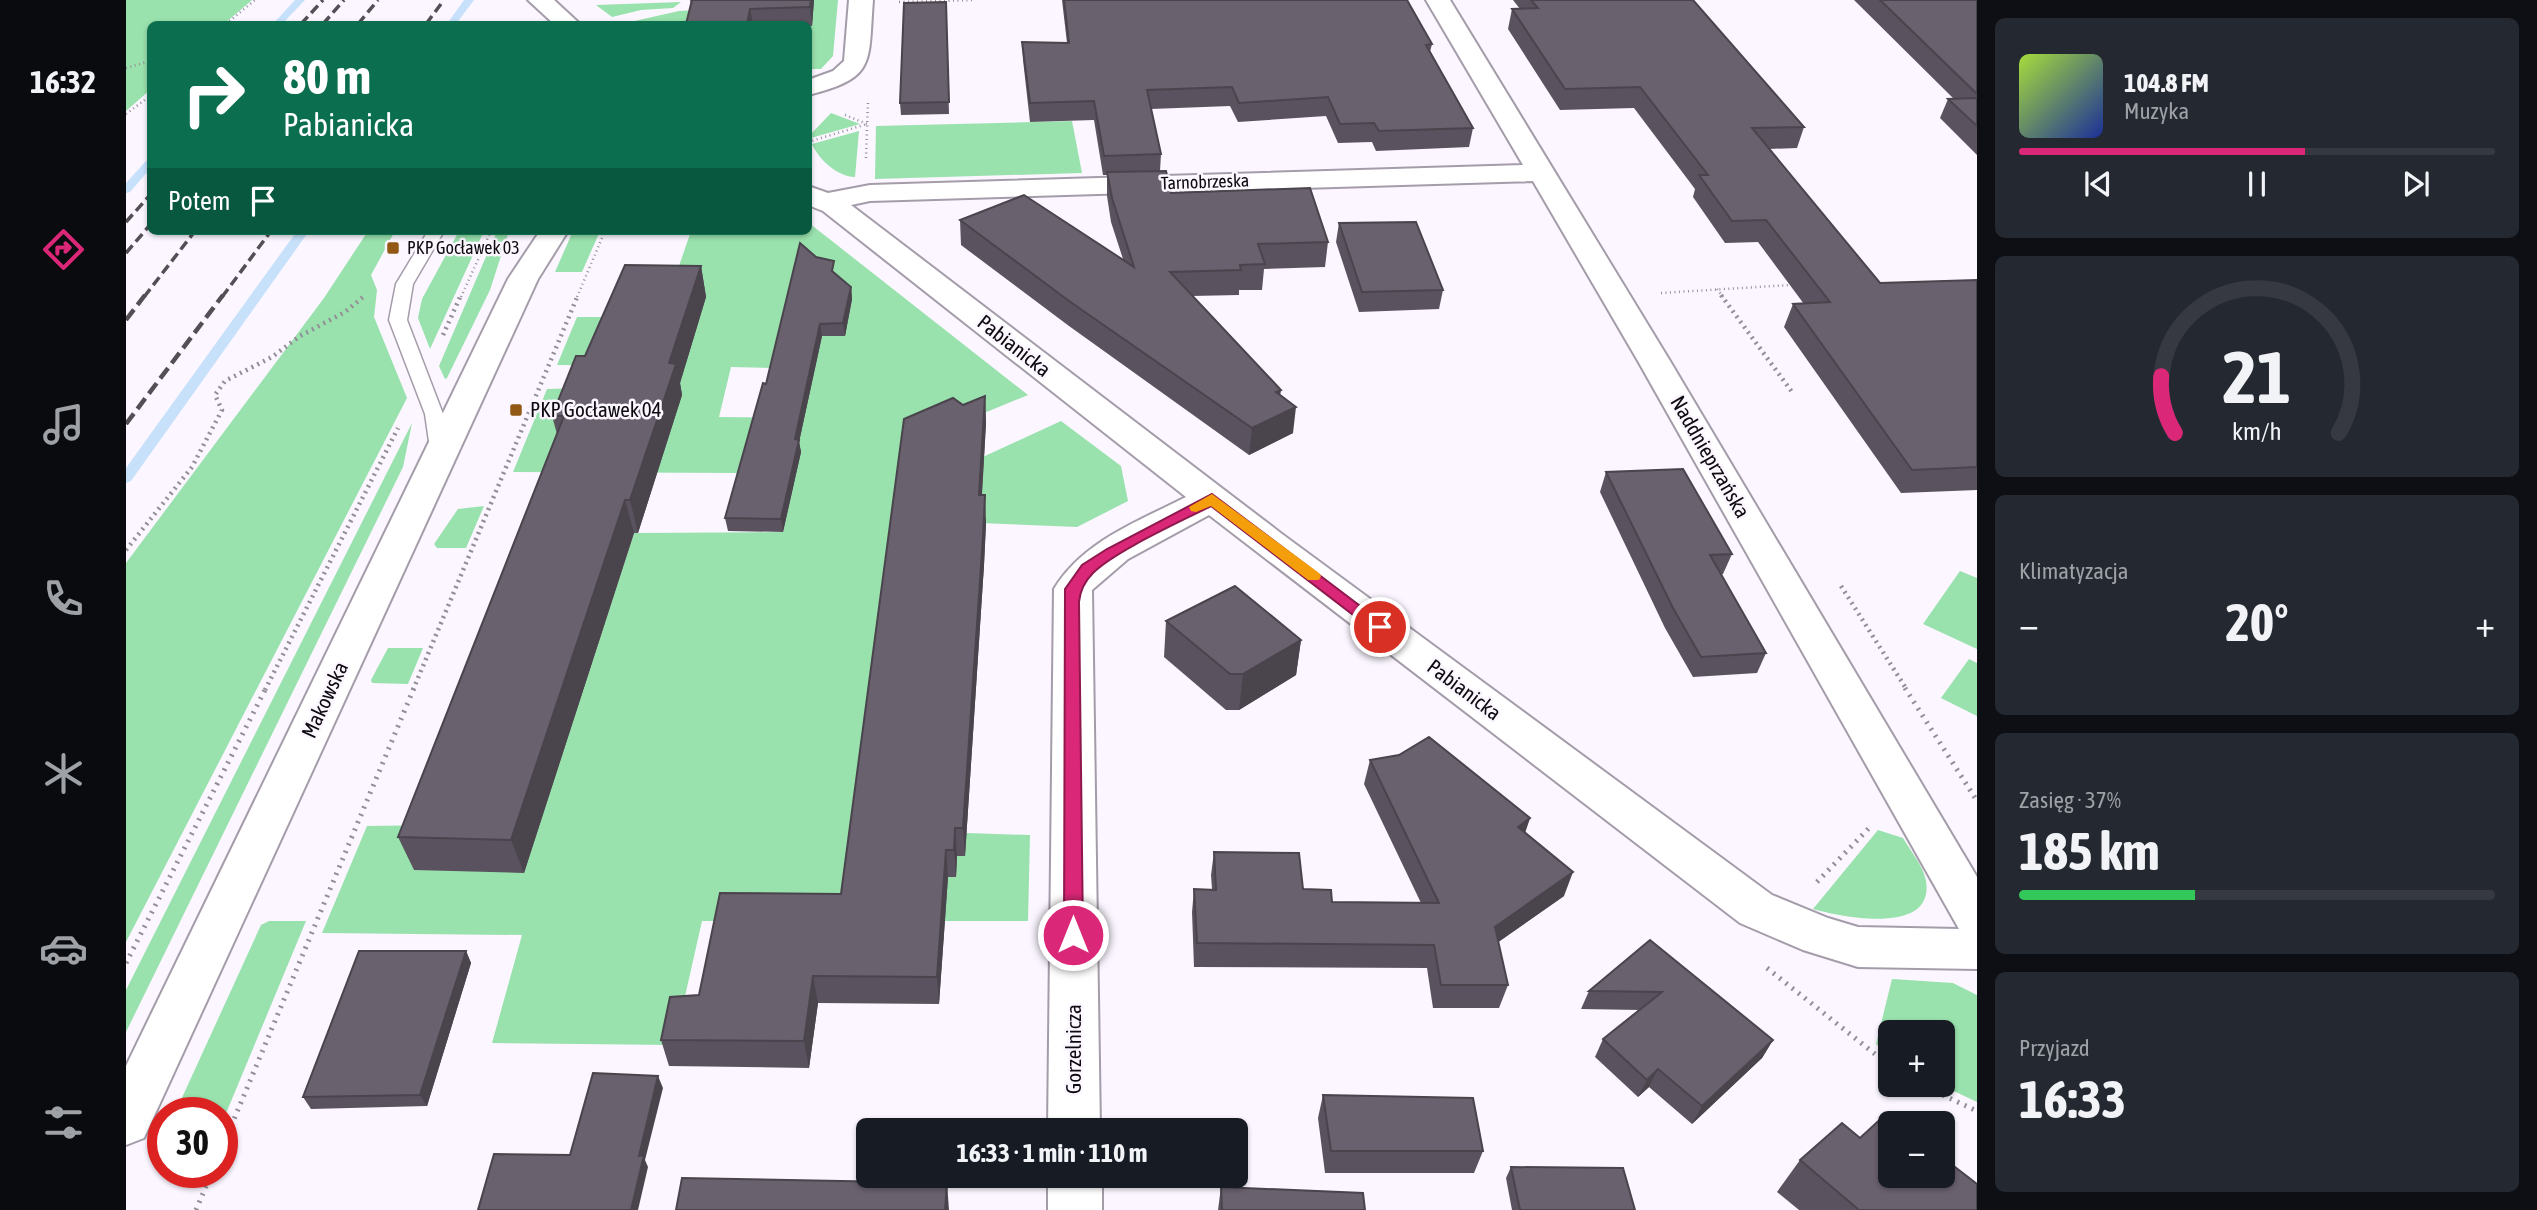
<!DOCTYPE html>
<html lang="pl">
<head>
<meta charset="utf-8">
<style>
  :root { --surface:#171b24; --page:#242831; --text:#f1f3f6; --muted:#9ea1a6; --line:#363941; --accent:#db2777 }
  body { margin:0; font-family:"Asap Condensed",sans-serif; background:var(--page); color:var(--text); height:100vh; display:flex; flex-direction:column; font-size:26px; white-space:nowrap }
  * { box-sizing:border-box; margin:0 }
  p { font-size:23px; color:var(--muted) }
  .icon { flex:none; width:38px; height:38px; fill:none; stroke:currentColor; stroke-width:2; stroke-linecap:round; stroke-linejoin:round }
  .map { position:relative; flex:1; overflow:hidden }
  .panel { display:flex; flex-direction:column; gap:18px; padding:18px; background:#0d0f14; width:560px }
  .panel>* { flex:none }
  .top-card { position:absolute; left:21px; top:21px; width:665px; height:214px; border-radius:10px; box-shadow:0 2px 5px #0004; background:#0b6e4f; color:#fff; overflow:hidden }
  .controls { position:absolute; left:1752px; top:1020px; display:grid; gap:14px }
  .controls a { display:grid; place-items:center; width:77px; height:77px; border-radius:10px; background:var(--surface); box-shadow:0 2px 5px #0004; font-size:35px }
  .speed { position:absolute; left:21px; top:1097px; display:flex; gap:14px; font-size:35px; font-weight:700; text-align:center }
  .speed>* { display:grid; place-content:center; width:91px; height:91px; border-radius:50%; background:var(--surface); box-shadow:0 2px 5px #0004; line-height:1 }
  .speed .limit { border:10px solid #d22; background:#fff; color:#111 }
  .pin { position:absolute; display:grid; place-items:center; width:60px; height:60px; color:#fff; margin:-30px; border:4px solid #fff; border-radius:50%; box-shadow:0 2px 7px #0007 }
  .me { position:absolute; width:77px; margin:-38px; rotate:0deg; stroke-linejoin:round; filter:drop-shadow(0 0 5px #0008) }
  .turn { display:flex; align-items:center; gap:24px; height:147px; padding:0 21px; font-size:32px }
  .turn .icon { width:91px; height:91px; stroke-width:2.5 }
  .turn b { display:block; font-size:49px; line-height:60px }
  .then { display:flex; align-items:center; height:66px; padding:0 21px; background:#0003; gap:14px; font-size:26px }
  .big { font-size:52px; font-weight:700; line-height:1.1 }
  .panel .widget { flex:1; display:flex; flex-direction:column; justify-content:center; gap:10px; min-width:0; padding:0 24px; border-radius:10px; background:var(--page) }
  .panel .dial { align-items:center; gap:0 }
  .dial svg { height:182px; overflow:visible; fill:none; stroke:var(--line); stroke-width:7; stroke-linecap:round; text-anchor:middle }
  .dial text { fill:var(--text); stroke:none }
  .song { display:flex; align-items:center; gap:21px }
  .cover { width:84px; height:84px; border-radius:10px; background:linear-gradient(135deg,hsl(80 70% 55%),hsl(230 70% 35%)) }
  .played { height:7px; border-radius:4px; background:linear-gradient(90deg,var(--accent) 60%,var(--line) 60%) }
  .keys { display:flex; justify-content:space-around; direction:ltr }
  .heat { display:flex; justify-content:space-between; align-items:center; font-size:38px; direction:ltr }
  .charge { height:10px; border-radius:5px; background:linear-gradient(90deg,#34c759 37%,var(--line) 0) }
  .trip { position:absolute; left:730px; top:1118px; width:392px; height:70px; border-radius:10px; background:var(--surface); box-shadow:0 2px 5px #0004; font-weight:700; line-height:70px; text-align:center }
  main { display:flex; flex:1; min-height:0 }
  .tabs { display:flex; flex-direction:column; width:126px; justify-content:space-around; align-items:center; background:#090b0e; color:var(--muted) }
  .tabs .icon { width:49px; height:49px }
  .tabs .on { color:var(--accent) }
  .tabs b { font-size:32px; color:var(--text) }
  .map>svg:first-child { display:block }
  .green { fill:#99e1ad; fill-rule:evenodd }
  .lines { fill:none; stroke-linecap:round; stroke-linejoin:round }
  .stream { fill:#c7e1fb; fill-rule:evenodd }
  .service-casing { stroke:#a59caa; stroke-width:3 }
  .minor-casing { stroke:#a59caa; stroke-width:4 }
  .tertiary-casing { stroke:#a59caa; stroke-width:4 }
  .path-far2 { stroke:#938f96; stroke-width:2.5; stroke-dasharray:1 3.5; stroke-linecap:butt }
  .path-far1 { stroke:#938f96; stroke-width:4.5; stroke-dasharray:2 4.5; stroke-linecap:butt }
  .path { stroke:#938f96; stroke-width:5; stroke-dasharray:2 6; stroke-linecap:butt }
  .service { fill:#fff; fill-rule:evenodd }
  .minor { fill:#fff; fill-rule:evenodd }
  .tertiary { fill:#fff; fill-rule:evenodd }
  .rail-far1 { stroke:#534f55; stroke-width:3.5; stroke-dasharray:10 5; stroke-linecap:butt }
  .rail { stroke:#534f55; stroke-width:4.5; stroke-dasharray:13 6; stroke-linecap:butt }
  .wall { fill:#5a535f }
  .shaded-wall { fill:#4a444d }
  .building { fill:#69616e; stroke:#4a444d; stroke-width:2 }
  .route { fill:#db2777; stroke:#8e194d; stroke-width:2 }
  .slow { fill:#f59e0b }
  .poi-dot { fill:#915913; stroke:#fbf6ff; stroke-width:2.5 }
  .labels { text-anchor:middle; stroke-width:5; stroke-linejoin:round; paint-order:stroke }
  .far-street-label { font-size:18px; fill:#0e0b10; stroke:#fbf6ff }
  .far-poi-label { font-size:18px; fill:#0e0b10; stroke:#fbf6ff; text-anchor:start }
  .street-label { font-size:21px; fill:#0e0b10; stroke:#fbf6ff }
  .poi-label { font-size:21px; fill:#0e0b10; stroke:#fbf6ff; text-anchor:start }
</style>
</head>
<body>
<main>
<nav class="tabs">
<b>16:32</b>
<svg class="icon on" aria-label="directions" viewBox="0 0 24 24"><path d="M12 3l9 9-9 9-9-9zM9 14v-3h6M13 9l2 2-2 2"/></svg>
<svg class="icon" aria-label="music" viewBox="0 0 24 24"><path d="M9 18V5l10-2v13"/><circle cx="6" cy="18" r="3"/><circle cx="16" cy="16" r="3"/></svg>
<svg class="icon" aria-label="phone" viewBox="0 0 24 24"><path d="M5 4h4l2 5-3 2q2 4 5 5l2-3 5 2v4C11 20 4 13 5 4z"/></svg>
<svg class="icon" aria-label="climate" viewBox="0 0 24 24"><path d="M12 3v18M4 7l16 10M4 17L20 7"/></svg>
<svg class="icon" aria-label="car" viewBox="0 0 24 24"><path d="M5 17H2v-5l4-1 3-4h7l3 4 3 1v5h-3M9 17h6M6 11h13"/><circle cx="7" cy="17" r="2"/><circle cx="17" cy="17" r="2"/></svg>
<svg class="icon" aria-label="filters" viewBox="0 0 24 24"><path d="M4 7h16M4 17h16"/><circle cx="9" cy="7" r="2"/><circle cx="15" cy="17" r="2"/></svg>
</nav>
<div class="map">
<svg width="1851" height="1210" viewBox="0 0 1851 1210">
  <rect width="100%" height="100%" fill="#fbf6ff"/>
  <g class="green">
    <path d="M0 0H126L98 24H24V90L0 111Z"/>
    <path d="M608 0H712L707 56 695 69H683L682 24H601Z"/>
    <path d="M555 2 547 8 515 10 486 17 470 5Z"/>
    <path d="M571 10 567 24H495L553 11Z"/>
    <path d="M705 113 734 124 685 138 683 136Z"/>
    <path d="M946 121 956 173 749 179 750 126Z"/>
    <path d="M733 131 729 177C712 177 693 160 686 144Z"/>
    <path d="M683 223 902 395 829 425 833 468 935 421 995 466 1002 501 951 527 854 523 829 877 831 856H838L840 833 904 835 902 921H576L548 1045 366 1043 396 935 196 933 241 826 310 825 426 784 508 533 657 532 674 452 617 473 387 472 421 389 458 388 543 366 431 365 451 317H497L552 269 565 231H682ZM605 367 648 368 678 418 593 417Z"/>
    <path d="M242 231H269L245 275 251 290 248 317 281 398 0 942V563L198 298Z"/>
    <path d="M333 231H358L304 349 292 318 296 299Z"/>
    <path d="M371 231H383L364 290 321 378 319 379 313 366Z"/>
    <path d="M447 231H474L456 272H429Z"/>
    <path d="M286 423 277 467 0 1032V990Z"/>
    <path d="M358 506 340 548H311L308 544 332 509Z"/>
    <path d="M1834 571 1851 578V649L1797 624Z"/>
    <path d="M262 648H297L282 684 246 683 245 680Z"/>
    <path d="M1843 659 1851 663V716L1815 698Z"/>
    <path d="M1752 830 1777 838C1784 850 1798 867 1800 881 1809 936 1715 917 1687 909Z"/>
    <path d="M143 921H180L96 1123V1113H49L135 925Z"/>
    <path d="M1766 979 1827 983 1851 995V1102L1815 1085 1816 1032H1764V1055L1750 1044Z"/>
  </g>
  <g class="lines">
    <g class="stream">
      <path d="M169 0H179L156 24H147Z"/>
      <path d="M338 0H348L330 24H321Z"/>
      <path d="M24 160V169L4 192 0 193V183L20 161Z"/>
      <path d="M171 231H183L5 481 0 483V468Z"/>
    </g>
    <defs>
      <path id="service" d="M302 231H318L287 284 281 320 317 414 323 455 314 461 305 455 299 414 263 320 270 284Z"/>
      <g id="minor">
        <path d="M402 0H428L454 24H428Z"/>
        <path d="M723 0H747C742 63 751 78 682 95V80L707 71 718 61Z"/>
        <path d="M1300 0H1324L1544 361 1851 877V969L1732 967 1677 950 1614 923 1083 515 1002 559 966 590 974 1130H922L928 589C957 541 1013 521 1060 497L697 211 682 205V186L702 193 744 185 1397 165ZM1407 181 1512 361 1833 929 1732 927 1702 918 1646 895 1156 534 725 205 744 201Z"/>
        <rect x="922" y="1176" width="54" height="34"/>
      </g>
      <path id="tertiary" d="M414 231H442L412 279 18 1138 0 1145V1066L382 279Z"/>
    </defs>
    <use href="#service" class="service-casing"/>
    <use href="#minor" class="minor-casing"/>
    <use href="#tertiary" class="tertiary-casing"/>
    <g class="path-far2">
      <path d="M773 2 848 0"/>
      <path d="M100 24 129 0"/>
      <path d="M0 68 24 61"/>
      <path d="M0 114 24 96"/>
      <path d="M719 115 741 124"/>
      <path d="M682 142 741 124"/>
      <path d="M740 158 742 101"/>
      <path d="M1591 289 1597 297"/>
      <path d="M1535 293 1664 285"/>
      <path d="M335 297 365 231"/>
      <path d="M451 297 479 231"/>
    </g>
    <g class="path-far1">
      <path d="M1595 295 1666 392"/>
      <path d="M317 335 335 295"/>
      <path d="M0 550 66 467 96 410 89 395 99 381 146 357 174 336 219 312 237 297"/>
      <path d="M1715 586 1781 690"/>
      <path d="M139 690 272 428"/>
      <path d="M287 690 452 295"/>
    </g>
    <g class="path">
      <path d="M1779 688 1851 801"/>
      <path d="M1691 882 1743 828"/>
      <path d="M0 963 140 688"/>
      <path d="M1641 968 1764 1066"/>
      <path d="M1795 1085 1851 1111"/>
      <path d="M96 1148 288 688"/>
      <path d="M70 1210 86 1172"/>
    </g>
    <use href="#service" class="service"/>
    <use href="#minor" class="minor"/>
    <use href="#tertiary" class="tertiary"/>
    <g class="rail-far1">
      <path d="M175 24 197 0"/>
      <path d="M197 24 218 0"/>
      <path d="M232 24 252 0"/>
      <path d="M300 24 318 0"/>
      <path d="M0 222 24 195"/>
      <path d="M0 253 24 225"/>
      <path d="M18 297 69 231"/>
      <path d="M96 297 145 231"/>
    </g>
    <g class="rail">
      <path d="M0 320 19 295"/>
      <path d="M0 424 97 295"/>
    </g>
  </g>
  <g class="wall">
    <path d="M564 0H688L686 26H682V24H560L565 4Z"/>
    <path d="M936 0H1281L1306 44 1304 52 1347 128 1343 147 1250 151 1246 142 1212 143 1200 116 1112 122 1104 106 1025 109 1035 154 1034 171 1045 193 1202 242 1199 267 1138 269 1136 290H1113V295L1066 296 1154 395 1167 433 1123 455 943 326 835 245 834 220 997 259 985 222 981 196V175H977L968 120 904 122 897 60 896 42 941 43Z"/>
    <path d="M1387 0H1567L1678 127 1671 148 1643 149 1754 283 1851 280V490L1775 493 1658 327 1667 304H1678L1632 242 1599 243 1567 197 1569 189 1508 108 1434 110 1382 29 1386 9H1394Z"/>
    <path d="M1728 0H1851V155L1814 118 1822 99H1828Z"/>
    <path d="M820 2 823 114 775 115 774 103Z"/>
    <path d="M1213 223 1317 290 1313 309 1233 312 1210 242Z"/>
    <path d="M575 266 580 297 554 383 556 395 512 533H508L398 873 288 870 272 837 431 434 426 416 459 356Z"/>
    <path d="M709 274 725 287 726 299 719 336H696L673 442 675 452 657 532 602 531 599 518Z"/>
    <path d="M859 396 860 423 856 495 860 523 858 565 839 856H831L830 877H822L813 1004 692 1003 683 1068 543 1066 535 1040 573 995 715 894 837 405Z"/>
    <path d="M1480 472 1606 554 1597 574 1595 575 1640 653 1631 673 1567 677 1539 628 1474 492Z"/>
    <path d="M1040 621 1175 640 1170 675 1113 710H1100L1038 657Z"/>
    <path d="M1244 760 1404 818 1399 832 1438 896 1372 942 1382 985 1373 1008H1307L1301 968 1068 967 1066 912 1068 889H1086L1085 875 1088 852 1177 889 1206 902 1295 903 1238 784Z"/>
    <path d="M1524 940 1647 1040 1636 1058 1566 1124 1523 1087 1512 1097 1469 1057 1477 1039 1514 1010 1455 1009 1463 991Z"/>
    <path d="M340 951 345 963 301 1106 185 1109 177 1097Z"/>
    <path d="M1197 1095 1357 1151 1348 1173H1199L1192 1118Z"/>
    <path d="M1734 1138 1851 1210H1673L1651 1192 1674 1160Z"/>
    <path d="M1385 1167 1509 1210H1386L1380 1178Z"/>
    <path d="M1095 1187 1239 1210H1092Z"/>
  </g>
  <g class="shaded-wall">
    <path d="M685 0H688L686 26 684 7Z"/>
    <path d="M624 9 627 24H621Z"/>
    <path d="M575 266 580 297 554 383 556 395 512 533 504 500 543 363Z"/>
    <path d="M725 287 726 299 719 336 717 323Z"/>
    <path d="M694 324 696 336 673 442 675 452 657 532 655 519 669 439Z"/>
    <path d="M1155 390 1151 416 1170 407 1167 433 1123 455 1126 428 1150 392Z"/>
    <path d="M859 396 860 423 854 523 853 495Z"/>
    <path d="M859 495 860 523 858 565 839 856 837 828Z"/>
    <path d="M499 500 508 533 398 873 385 840Z"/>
    <path d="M1175 640 1170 675 1113 710 1117 674Z"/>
    <path d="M1404 818 1396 842 1392 827Z"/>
    <path d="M829 828 831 856 830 877 828 850Z"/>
    <path d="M820 850 822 877 813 1004 811 977Z"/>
    <path d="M1447 872 1438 896 1361 950 1369 927Z"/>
    <path d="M340 951 345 963 301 1106 294 1095Z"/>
    <path d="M687 976 692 1003 683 1068 678 1041Z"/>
    <path d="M1647 1040 1636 1058 1566 1124 1576 1106Z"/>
    <path d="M1532 1069 1523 1087 1512 1097 1521 1080Z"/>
    <path d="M532 1076 537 1088 519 1160 522 1167 512 1210H505L513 1156Z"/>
    <path d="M821 1183 823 1210H819Z"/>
  </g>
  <g class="building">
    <path d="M566 0H685L684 7 624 9 621 24H560Z"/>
    <path d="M938 0H1281L1306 44 1300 45 1347 128 1253 131 1248 123 1214 124 1202 97 1113 103 1106 87 1021 90 1035 154 978 156 968 101 904 103 896 42 943 43Z"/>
    <path d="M1405 0H1567L1678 127 1626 128 1754 283 1851 280V467L1786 470 1667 304 1704 302 1640 220 1606 221 1573 175H1582L1514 87 1439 89 1386 9 1412 8Z"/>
    <path d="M1754 0H1851V94Z"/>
    <path d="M820 2 823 102 774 103 778 3Z"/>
    <path d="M1851 98V126L1822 99Z"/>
    <path d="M1040 171 1045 193 1184 188 1202 242 1132 244 1139 264 1114 265 1115 270 1044 272 1155 390 1150 392 1170 407 1126 428 943 301 834 220 898 195 1008 267 986 198 981 172Z"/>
    <path d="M1290 222 1317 290 1236 292 1213 223Z"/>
    <path d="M674 243 690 257 708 261 706 271 725 287 717 323 694 324 669 439 673 440 655 519 599 518 637 383 640 384Z"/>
    <path d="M499 265 575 266 543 363 550 364 504 500H499L385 840 272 837 438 416H426L450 356H459Z"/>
    <path d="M859 396 853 495H859L857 537 837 828H829L828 850H820L811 977 687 976 678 1041 535 1040 544 997 573 995 594 893 715 894 778 419 827 398 837 405Z"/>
    <path d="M1557 469 1606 554 1584 555 1640 653 1575 657 1547 608 1480 472Z"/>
    <path d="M1109 586 1175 640 1117 674H1104L1040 621Z"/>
    <path d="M1303 737 1404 818 1392 827 1447 872 1369 927 1382 985H1315L1308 945 1071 943 1068 889 1090 890 1088 852 1173 853 1177 889 1205 890 1206 902 1313 903 1244 760 1273 755Z"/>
    <path d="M1524 940 1647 1040 1576 1106 1532 1069 1521 1080 1477 1039 1536 992 1463 991Z"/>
    <path d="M233 951H340L294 1095 177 1097Z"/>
    <path d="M467 1073 532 1076 513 1156 518 1155 505 1210H352L368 1154 444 1155Z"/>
    <path d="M1197 1095 1347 1098 1357 1151H1205Z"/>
    <path d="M1761 1113 1774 1124H1764V1176H1816V1157L1851 1184V1210H1733L1674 1160 1716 1123 1734 1138Z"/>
    <path d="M1385 1167 1497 1168 1509 1210H1394Z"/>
    <path d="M556 1178 821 1183 819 1210H550Z"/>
    <path d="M1095 1187 1237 1193 1239 1210H1096Z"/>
  </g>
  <path class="route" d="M1086 494 1262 627 1260 631H1248L1085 506C1054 522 989 551 967 573 959 581 954 591 953 602L957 935 954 940 947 943 941 940 938 935 939 589 956 565 981 549Z"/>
  <path class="slow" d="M1086 494 1193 573 1195 576 1193 580H1182L1085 506 1070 512 1065 511 1063 507Z"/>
  <g class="poi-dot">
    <rect x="260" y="241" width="14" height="14" rx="3.5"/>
    <rect x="383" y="403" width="14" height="14" rx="3.5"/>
  </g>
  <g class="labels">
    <g class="far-street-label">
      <text transform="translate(1079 182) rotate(-2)" y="6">Tarnobrzeska</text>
    </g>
    <g class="far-poi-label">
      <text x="281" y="254">PKP Gocławek 03</text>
    </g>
    <g class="street-label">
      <text transform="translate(888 346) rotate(38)" y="7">Pabianicka</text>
      <text transform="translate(1584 457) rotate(60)" y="7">Naddnieprzańska</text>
      <text transform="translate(1338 690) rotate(37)" y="7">Pabianicka</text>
      <text transform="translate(199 700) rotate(-65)" y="7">Makowska</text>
      <text transform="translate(948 1049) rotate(-90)" y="7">Gorzelnicza</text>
    </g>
    <g class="poi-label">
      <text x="404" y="417">PKP Gocławek 04</text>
    </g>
  </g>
</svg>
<div class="controls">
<a>+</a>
<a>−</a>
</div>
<div class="speed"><div class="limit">30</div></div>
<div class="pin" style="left:1254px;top:627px;background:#d93025"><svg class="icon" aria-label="arrive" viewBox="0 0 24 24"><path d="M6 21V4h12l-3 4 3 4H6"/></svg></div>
<svg class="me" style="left:947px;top:935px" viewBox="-20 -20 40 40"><circle r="17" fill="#db2777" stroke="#fff" stroke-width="3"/><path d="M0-11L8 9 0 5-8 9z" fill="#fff"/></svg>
<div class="trip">16:33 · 1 min · 110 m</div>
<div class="top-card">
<div class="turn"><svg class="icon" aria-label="right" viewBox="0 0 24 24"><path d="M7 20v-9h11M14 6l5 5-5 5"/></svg><div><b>80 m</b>Pabianicka</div></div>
<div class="then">Potem<svg class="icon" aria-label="arrive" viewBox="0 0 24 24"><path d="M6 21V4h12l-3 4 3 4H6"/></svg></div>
</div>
</div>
<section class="panel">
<div class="widget">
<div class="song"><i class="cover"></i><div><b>104.8 FM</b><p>Muzyka</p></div></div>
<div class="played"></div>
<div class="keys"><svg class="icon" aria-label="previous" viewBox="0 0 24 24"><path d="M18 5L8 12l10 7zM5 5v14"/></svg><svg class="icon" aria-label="pause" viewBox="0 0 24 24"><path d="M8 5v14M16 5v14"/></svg><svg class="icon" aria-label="next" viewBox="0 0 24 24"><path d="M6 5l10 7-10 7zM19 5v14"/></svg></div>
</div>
<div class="widget dial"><svg viewBox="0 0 100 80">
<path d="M14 69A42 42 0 1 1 86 69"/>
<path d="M14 69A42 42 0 0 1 8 44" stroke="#db2777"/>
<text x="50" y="56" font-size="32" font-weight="700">21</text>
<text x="50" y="72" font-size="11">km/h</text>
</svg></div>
<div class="widget"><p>Klimatyzacja</p>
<div class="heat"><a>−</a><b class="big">20°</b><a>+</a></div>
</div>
<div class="widget"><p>Zasięg · 37%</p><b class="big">185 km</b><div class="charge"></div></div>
<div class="widget"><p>Przyjazd</p><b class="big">16:33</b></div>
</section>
</main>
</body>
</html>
